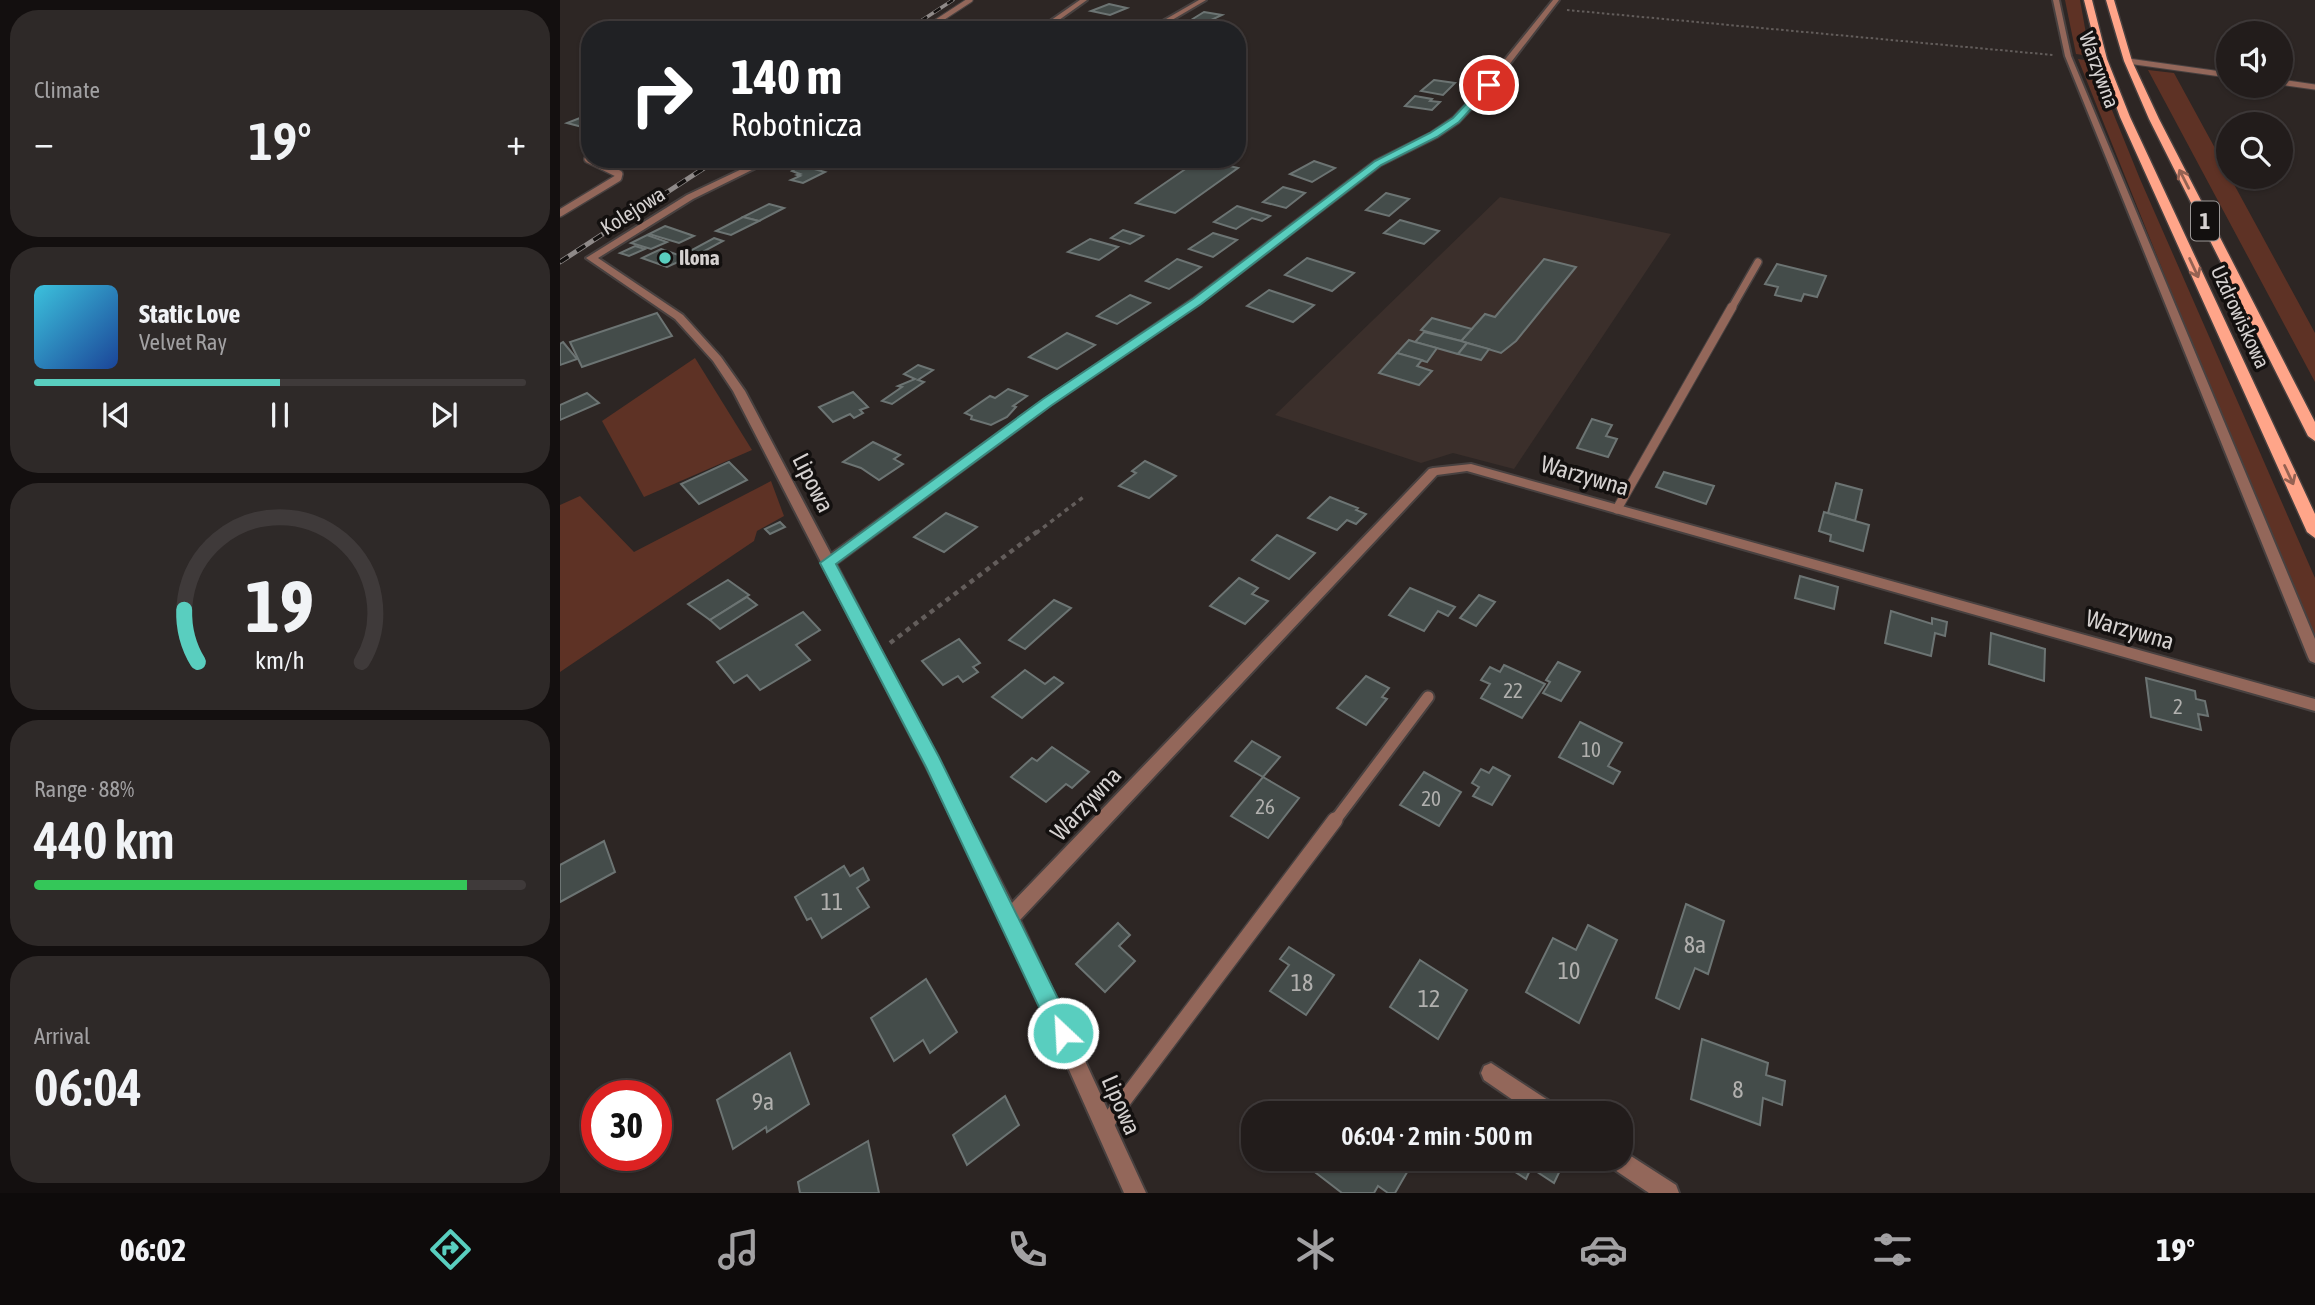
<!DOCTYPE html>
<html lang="en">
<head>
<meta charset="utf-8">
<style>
  :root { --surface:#221c1b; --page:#2e2928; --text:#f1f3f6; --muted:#a2a1a3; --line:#3f3a3a; --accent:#59cebf }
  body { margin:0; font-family:"Asap Condensed",sans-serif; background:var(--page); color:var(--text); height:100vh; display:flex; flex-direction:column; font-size:26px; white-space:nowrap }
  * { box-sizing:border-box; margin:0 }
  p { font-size:23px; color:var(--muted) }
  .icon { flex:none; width:38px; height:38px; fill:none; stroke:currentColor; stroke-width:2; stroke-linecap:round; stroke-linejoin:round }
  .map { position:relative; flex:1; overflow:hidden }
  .side { display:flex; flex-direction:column; gap:10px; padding:10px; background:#130f0f; width:560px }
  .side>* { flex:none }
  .hud { position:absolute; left:21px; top:21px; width:665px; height:147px; border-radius:28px; box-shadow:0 2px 5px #0004,0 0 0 2px var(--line); background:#202124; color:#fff; overflow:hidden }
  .fabs { position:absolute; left:1656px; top:21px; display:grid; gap:14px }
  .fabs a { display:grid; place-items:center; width:77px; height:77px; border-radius:50%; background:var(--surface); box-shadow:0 2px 5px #0004,0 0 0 2px var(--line); font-size:35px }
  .speed { position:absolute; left:21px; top:1080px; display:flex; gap:14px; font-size:35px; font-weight:700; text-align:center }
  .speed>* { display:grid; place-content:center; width:91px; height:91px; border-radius:50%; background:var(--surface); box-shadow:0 2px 5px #0004,0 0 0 2px var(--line); line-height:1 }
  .speed .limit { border:10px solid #d22; background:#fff; color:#111 }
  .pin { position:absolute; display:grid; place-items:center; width:60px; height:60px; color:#fff; margin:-30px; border:4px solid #fff; border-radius:50%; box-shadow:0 2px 7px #0007 }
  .me { position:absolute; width:77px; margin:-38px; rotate:335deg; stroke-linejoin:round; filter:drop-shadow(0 0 5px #0008) }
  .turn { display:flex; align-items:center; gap:24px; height:147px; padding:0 35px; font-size:32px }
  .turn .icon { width:91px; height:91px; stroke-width:2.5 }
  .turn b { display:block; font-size:49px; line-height:60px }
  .big { font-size:52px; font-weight:600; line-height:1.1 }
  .side .widget { flex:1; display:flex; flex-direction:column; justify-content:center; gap:10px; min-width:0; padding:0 24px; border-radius:28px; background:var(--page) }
  .side .dial { align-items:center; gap:0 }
  .dial svg { height:182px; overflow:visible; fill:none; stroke:var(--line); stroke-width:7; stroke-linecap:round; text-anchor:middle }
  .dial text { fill:var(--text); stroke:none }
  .song { display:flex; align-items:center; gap:21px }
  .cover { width:84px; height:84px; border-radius:10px; background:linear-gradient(135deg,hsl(190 70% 55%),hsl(220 70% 35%)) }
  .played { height:7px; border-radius:4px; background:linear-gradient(90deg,var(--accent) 50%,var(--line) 50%) }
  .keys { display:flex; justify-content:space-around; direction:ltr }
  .heat { display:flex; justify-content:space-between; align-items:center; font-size:38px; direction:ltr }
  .charge { height:10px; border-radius:5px; background:linear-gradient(90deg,#34c759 88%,var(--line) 0) }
  .trip { position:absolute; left:681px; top:1101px; width:392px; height:70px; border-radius:28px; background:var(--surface); box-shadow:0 2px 5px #0004,0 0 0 2px var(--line); font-weight:600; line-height:70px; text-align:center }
  .tabs { display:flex; height:112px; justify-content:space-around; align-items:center; background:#0e0b0b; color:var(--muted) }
  .tabs .icon { width:49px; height:49px }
  .tabs .active { color:var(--accent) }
  .tabs b { font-size:32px; color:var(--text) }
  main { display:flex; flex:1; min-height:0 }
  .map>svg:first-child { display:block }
  .built { fill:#3b2f2b }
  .green { fill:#5e3225 }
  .building { fill:#444c4a; stroke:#6c7473; stroke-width:2 }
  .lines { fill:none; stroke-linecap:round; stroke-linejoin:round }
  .service-far4-casing { stroke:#484140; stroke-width:7 }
  .service-far3-casing { stroke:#484140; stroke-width:10 }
  .service-far2-casing { stroke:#484140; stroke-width:11 }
  .service-far1-casing { stroke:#484140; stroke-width:15 }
  .service-casing { stroke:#484140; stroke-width:18 }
  .minor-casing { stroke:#484140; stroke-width:4 }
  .primary-casing { stroke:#484140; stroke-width:3 }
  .path-far2 { stroke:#635d5b; stroke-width:2; stroke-dasharray:2.5 2.5; stroke-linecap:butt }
  .path-far1 { stroke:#635d5b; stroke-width:3.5; stroke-dasharray:4.5 4.5; stroke-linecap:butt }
  .path { stroke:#635d5b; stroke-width:4.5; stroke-dasharray:5 5; stroke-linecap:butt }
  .service-far4 { stroke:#93675a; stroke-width:5 }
  .service-far3 { stroke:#93675a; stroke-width:7 }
  .service-far2 { stroke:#93675a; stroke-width:9 }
  .service-far1 { stroke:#93675a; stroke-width:11 }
  .service { stroke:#93675a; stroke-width:15 }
  .minor { fill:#93675a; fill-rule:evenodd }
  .primary { fill:#ffa589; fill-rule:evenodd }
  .rail-far1-casing { stroke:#8f8a89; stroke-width:3.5 }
  .rail-casing { stroke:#8f8a89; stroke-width:5 }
  .rail-far1 { stroke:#13100f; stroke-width:2.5; stroke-dasharray:8; stroke-linecap:butt }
  .rail { stroke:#13100f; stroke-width:3.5; stroke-dasharray:10; stroke-linecap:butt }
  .oneway { stroke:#956252 }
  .route { fill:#59cebf; stroke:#3a867c; stroke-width:2 }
  .poi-dot { fill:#59cebf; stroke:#13100f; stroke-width:2.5 }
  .labels { text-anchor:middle; stroke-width:7; stroke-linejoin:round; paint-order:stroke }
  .far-street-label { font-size:21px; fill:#d5d1d0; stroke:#13100f }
  .far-poi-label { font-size:21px; font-weight:bold; fill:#d5d1d0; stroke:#13100f; text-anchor:start }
  .number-label { font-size:21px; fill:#b1b0ae }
  .shield { fill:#13100f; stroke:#9b9796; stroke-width:2 }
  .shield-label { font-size:23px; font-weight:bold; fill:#d5d1d0 }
  .street-label { font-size:24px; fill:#d5d1d0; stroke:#13100f }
  .near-number-label { font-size:24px; fill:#b1b0ae }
</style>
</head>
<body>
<main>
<section class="side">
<div class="widget"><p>Climate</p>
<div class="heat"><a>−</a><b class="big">19°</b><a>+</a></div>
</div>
<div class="widget">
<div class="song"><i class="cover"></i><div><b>Static Love</b><p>Velvet Ray</p></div></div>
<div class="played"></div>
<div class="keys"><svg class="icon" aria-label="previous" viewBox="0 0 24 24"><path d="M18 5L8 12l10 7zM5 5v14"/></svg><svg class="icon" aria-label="pause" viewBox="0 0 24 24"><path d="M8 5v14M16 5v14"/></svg><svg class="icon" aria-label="next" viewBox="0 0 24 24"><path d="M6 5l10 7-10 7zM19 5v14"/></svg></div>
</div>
<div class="widget dial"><svg viewBox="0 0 100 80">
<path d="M14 69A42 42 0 1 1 86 69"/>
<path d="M14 69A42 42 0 0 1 8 46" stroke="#59cebf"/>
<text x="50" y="56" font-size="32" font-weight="700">19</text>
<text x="50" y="72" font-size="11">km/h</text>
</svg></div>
<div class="widget"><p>Range · 88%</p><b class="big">440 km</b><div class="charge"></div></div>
<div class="widget"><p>Arrival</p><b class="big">06:04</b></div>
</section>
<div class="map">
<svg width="1755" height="1193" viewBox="0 0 1755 1193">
  <rect width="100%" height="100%" fill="#2d2624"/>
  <path class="built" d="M940 197 1111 234 954 469 893 453 861 463 715 415Z"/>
  <g class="green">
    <path d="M1505 0H1520L1530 56 1516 54Z"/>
    <path d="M1518 59 1532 61 1580 179 1755 578V635L1629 336Z"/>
    <path d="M1588 70 1614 73 1668 172V177H1670L1755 333V382Z"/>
    <path d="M135 358 192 450 84 497 42 421Z"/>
    <path d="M211 481 224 516 197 531 194 541 0 672V505L20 496 74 552Z"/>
  </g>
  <g class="building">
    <path d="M549 4 567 8 550 15 531 11Z"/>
    <path d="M644 12 662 15 647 22 631 20Z"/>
    <path d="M874 80 895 83 883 95 861 91Z"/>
    <path d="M855 96 872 99 870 101 880 102 872 110 845 106Z"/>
    <path d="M30 114V126L26 128 7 123Z"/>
    <path d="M640 159 678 168 615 213 576 203Z"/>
    <path d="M754 161 775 168 752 182 730 174Z"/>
    <path d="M243 164 257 168 254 169 265 172 243 183 231 180 240 176 237 175 240 174 232 171Z"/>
    <path d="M723 187 745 193 726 208 703 202Z"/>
    <path d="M826 193 849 199 829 216 806 210Z"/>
    <path d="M209 204 224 208 199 221 183 217Z"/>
    <path d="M677 206 710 216 702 221 692 218 676 229 654 222Z"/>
    <path d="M183 217 199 221 171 235 156 231Z"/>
    <path d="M840 220 879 231 864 244 824 233Z"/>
    <path d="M105 226 134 236 119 243 89 234Z"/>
    <path d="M563 230 583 236 570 244 551 238Z"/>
    <path d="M653 233 677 240 653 257 629 249Z"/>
    <path d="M87 235 107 242 91 249 71 243Z"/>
    <path d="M154 238 163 241 139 254 130 251Z"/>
    <path d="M530 239 558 247 539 260 508 252Z"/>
    <path d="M75 246 85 249 69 256 60 253Z"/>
    <path d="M101 249 127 258 107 267 82 258Z"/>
    <path d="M747 258 794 273 772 291 725 275Z"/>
    <path d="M617 259 641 267 609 289 586 281Z"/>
    <path d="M984 259 1016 267 956 341 941 353 901 341 925 314 935 317Z"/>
    <path d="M1217 264 1266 276 1257 297 1244 294 1241 301 1215 295 1218 287 1205 284Z"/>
    <path d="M709 290 754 305 733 322 687 306Z"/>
    <path d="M570 295 590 303 557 324 537 316Z"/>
    <path d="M97 313 112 336 22 367 10 342Z"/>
    <path d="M872 318 912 329 901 341 861 330Z"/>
    <path d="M864 332 901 341 907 343 898 354 855 342Z"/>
    <path d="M507 333 535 345 497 369 469 357Z"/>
    <path d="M849 340 855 342 877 348 867 362 837 353Z"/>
    <path d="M3 342 17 359 0 365V344Z"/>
    <path d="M907 343 929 349 921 360 898 354Z"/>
    <path d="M837 353 862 360 857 366 872 371 859 385 819 373Z"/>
    <path d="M358 365 373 370 358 380 364 382 332 404 322 401 342 387 338 386 355 379 344 374Z"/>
    <path d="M448 389 467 396 453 406 456 407 447 417 431 425 411 419 412 416 405 413 430 396 435 398Z"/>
    <path d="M293 392 308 407 300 410 303 413 294 418 290 414 273 422 259 407Z"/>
    <path d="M27 393 39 403 0 420V405Z"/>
    <path d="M1032 419 1052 425 1046 436 1057 439 1048 457 1017 448Z"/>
    <path d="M313 442 340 455 334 459 343 464 319 480 301 468 283 462Z"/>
    <path d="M585 461 616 476 589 498 559 486 576 473 572 471Z"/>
    <path d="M169 462 187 480 139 504 121 484Z"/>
    <path d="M1104 472 1154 486 1146 504 1096 487Z"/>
    <path d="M1276 483 1302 490 1295 521 1268 513Z"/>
    <path d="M770 497 798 508 796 510 806 514 796 524 787 520 777 530 748 518Z"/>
    <path d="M1264 512 1309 525 1303 551 1270 541 1271 535 1259 531Z"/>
    <path d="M386 513 417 527 384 552 354 537Z"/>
    <path d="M220 522 225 527 210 534 205 529Z"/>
    <path d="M717 535 755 553 729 579 692 560Z"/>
    <path d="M1240 576 1278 587 1274 609 1235 598Z"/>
    <path d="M679 578 698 588 692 594 708 601 685 624 650 606Z"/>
    <path d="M168 580 189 595 150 620 128 604Z"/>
    <path d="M850 588 895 607 888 616 878 611 864 631 829 615Z"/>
    <path d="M919 595 935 602 916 626 900 618Z"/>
    <path d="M187 597 197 605 160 629 150 620Z"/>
    <path d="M494 600 511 608 465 649 449 640Z"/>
    <path d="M1331 611 1372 624V618L1387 622 1385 636 1375 633 1371 656 1325 643Z"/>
    <path d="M243 612 260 630 236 645 250 660 200 690 187 675 174 683 157 662Z"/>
    <path d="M1431 633 1485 649 1484 681 1429 664Z"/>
    <path d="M399 639 420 663 413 667 418 672 403 682 398 676 383 685 362 661Z"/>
    <path d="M998 662 1020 672 1001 701 983 693 990 682 986 680Z"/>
    <path d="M944 665 985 684 962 718 921 698 930 684 921 680 930 667 940 672Z"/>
    <path d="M465 670 485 684 494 677 503 683 462 718 432 697Z"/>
    <path d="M806 676 829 688 822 697 827 699 806 725 777 708Z"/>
    <path d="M1586 678 1635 691 1636 699 1645 701 1648 716 1638 714 1641 730 1591 717Z"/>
    <path d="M1020 722 1062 743 1048 766 1060 772 1053 784 999 757Z"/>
    <path d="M692 741 720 757 703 777 675 761Z"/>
    <path d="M492 747 529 772 512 788 506 784 486 802 451 777 472 758 477 761Z"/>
    <path d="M933 767 950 776 932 805 913 796 919 787 912 783 921 769 929 773Z"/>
    <path d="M864 772 901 792 879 826 840 805Z"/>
    <path d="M703 777 739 798 708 838 671 816Z"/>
    <path d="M44 841 55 872 0 902V865Z"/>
    <path d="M284 866 290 876 303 868 309 880 297 888 309 907 262 938 251 918 247 920 235 897Z"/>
    <path d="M1126 904 1164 921 1148 974 1135 968 1119 1009 1096 998Z"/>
    <path d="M558 923 570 935 559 946 575 961 545 992 516 964Z"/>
    <path d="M1028 925 1057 940 1019 1023 966 992 993 938 1016 950Z"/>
    <path d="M729 947 774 975 746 1015 710 991 729 965 720 959Z"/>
    <path d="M860 960 907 990 878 1039 830 1007Z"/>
    <path d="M366 979 397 1032 370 1053 363 1040 334 1061 311 1018Z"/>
    <path d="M1142 1039 1208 1063 1206 1075 1225 1081 1222 1105 1203 1098 1200 1125 1131 1099Z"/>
    <path d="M230 1053 249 1104 207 1132 206 1127 173 1149 157 1100Z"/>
    <path d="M445 1096 459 1125 407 1165 393 1135Z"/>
    <path d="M308 1141 319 1193H240L238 1182Z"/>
    <path d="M752 1158H849L853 1162 835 1193H828L818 1186 814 1193H782L747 1166Z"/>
    <path d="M946 1158H1006L994 1183 971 1168 966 1179 943 1164Z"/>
  </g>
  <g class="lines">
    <defs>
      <g id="service-far4">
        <path d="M364 30 410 0"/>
        <path d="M1568 61 1668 75"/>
        <path d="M1720 82 1755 87"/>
      </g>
      <g id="service-far3">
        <path d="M0 213 58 178 59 174 28 159"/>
        <path d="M1171 309 1198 262"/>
      </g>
      <path id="service-far2" d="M1057 509 1172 307"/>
      <path id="service-far1" d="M774 822 868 697"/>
      <path id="service" d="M546 1124 775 820"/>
      <g id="minor">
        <path d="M520 0H527L485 30H477Z"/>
        <path d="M639 0H646L595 30H587Z"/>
        <path d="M993 0H999L932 87 899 122 877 137 821 165 641 303 492 404 276 564 452 903 869 469 873 468 911 464 1755 699V711L907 471 877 475 460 920 586 1193H564L444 924 367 768 173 391 153 361 115 319 26 258 127 195 203 159H214L133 199 38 258 123 315 161 357 185 391 271 554 484 400 633 299 815 161 871 133 893 118 926 83Z"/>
        <path d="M1493 0H1499L1511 56 1755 639V663L1750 661 1748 657 1505 56Z"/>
        <path d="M931 1063 997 1106 1000 1113H972L924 1080 921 1073 924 1066Z"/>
        <path d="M1060 1149 1116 1185 1119 1193H1089L1049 1166 1047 1158H1060Z"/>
      </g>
      <g id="primary">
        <path d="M1524 0H1532L1547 59 1570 117 1755 514V538L1747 532 1560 117 1539 59Z"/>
        <path d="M1546 0H1554L1572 61 1599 119 1755 422V441L1748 436 1589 119 1564 61Z"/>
      </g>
    </defs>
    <use href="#service-far4" class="service-far4-casing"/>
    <use href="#service-far3" class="service-far3-casing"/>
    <use href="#service-far2" class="service-far2-casing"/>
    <use href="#service-far1" class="service-far1-casing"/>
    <use href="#service" class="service-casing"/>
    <use href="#minor" class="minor-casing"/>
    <use href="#primary" class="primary-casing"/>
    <path class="path-far2" d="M1007 10 1493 55"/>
    <path class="path-far1" d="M476 533 526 495"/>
    <path class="path" d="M330 643 478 531"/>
    <use href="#service-far4" class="service-far4"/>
    <use href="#service-far3" class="service-far3"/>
    <use href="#service-far2" class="service-far2"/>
    <use href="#service-far1" class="service-far1"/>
    <use href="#service" class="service"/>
    <use href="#minor" class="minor"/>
    <use href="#primary" class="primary"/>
    <defs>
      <path id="rail-far1" d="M347 30 393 0"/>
      <path id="rail" d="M0 262 158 159"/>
    </defs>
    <use href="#rail-far1" class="rail-far1-casing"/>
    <use href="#rail" class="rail-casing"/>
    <use href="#rail-far1" class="rail-far1"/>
    <use href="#rail" class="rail"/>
  </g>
  <defs><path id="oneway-shaft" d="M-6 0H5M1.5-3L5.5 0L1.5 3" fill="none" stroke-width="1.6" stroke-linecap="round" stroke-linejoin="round" transform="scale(1.75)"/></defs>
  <g class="oneway">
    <use href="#oneway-shaft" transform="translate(1624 179) rotate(-117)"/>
    <use href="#oneway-shaft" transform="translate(1634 268) rotate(65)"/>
    <use href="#oneway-shaft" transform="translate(1729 475) rotate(65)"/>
  </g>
  <path class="route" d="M926 83 933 85 899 122 877 137 821 165 641 304 492 405 276 564 379 757 511 1025 514 1033 511 1041 503 1044 495 1041 366 767 260 563 483 399 633 299 815 161 870 133 893 118Z"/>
  <circle class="poi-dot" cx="105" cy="258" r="7"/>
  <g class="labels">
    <g class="far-street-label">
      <text transform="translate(1539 70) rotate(70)" y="7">Warzywna</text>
      <text transform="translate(73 211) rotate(-32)" y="7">Kolejowa</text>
      <text transform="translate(1680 317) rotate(65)" y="7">Uzdrowiskowa</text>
    </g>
    <g class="far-poi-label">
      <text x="119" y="265">Ilona</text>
    </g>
    <g class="number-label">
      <text x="953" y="698">22</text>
      <text x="1618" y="714">2</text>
      <text x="1031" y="757">10</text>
      <text x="871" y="806">20</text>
      <text x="705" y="814">26</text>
    </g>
    <rect class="shield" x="1631" y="201.5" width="28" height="39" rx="5"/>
    <g class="shield-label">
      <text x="1645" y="229">1</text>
    </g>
    <g class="street-label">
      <text transform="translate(1025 476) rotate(16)" y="8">Warzywna</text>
      <text transform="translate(253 483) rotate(63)" y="8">Lipowa</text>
      <text transform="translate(1570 630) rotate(16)" y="8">Warzywna</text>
      <text transform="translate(526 804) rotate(-47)" y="8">Warzywna</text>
      <text transform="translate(561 1105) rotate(66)" y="8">Lipowa</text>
    </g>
    <g class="near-number-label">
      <text x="272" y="910">11</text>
      <text x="1135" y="953">8a</text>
      <text x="1009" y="979">10</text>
      <text x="742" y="991">18</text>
      <text x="869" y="1007">12</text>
      <text x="1178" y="1098">8</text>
      <text x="203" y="1110">9a</text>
    </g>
  </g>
</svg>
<div class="fabs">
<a><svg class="icon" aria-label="sound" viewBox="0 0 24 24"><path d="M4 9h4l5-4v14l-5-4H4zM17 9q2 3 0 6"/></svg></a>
<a><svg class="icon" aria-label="search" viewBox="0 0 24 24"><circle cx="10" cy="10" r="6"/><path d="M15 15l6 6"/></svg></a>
</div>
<div class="speed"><div class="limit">30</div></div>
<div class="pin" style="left:929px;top:85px;background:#d93025"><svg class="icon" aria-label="arrive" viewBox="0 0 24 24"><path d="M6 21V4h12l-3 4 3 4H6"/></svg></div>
<svg class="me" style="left:503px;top:1033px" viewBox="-20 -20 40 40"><circle r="17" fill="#59cebf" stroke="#fff" stroke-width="3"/><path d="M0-11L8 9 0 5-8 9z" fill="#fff"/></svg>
<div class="trip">06:04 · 2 min · 500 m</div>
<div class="hud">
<div class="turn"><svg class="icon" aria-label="right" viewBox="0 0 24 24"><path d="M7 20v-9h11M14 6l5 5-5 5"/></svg><div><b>140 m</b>Robotnicza</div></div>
</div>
</div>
</main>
<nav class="tabs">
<b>06:02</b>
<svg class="icon active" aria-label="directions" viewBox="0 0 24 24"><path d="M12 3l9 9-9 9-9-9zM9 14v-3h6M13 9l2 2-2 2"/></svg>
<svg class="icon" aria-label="music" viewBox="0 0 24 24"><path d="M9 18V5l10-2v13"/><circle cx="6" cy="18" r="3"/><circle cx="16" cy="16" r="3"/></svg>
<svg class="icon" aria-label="phone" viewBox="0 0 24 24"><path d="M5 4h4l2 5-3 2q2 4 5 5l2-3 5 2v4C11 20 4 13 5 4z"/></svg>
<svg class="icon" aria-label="climate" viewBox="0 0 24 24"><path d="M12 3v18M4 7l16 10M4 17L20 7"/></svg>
<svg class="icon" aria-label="car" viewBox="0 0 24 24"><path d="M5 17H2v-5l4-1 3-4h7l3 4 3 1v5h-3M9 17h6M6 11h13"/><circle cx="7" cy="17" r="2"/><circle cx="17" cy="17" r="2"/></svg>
<svg class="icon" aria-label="filters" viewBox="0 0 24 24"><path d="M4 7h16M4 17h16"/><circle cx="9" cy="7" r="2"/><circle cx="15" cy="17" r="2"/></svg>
<b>19°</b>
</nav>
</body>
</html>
